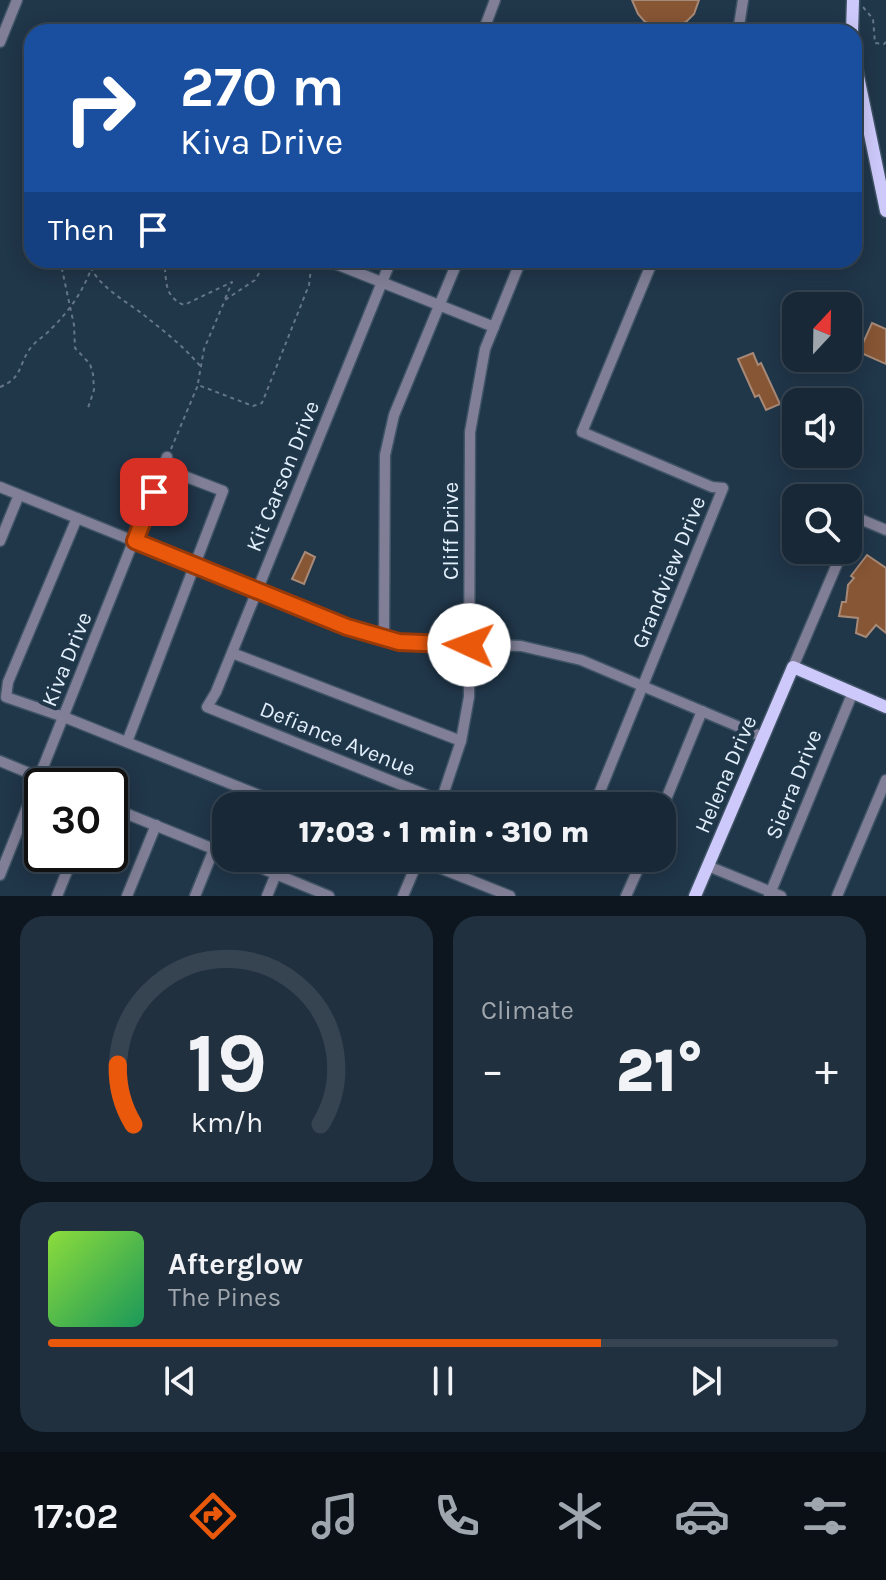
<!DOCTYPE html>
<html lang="en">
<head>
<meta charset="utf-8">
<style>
  :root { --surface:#182837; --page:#21303f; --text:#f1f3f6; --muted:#9fa6ad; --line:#364452; --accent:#ea580c }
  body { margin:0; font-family:Karla,sans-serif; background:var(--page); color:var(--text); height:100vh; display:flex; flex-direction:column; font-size:30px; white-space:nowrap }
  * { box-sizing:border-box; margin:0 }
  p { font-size:26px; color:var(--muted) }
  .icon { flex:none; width:44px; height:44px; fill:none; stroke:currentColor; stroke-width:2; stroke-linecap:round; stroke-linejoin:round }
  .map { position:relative; height:896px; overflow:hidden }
  .panel { display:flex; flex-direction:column; gap:20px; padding:20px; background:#0d161e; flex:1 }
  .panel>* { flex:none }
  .hud { position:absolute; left:24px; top:24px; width:838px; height:244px; border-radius:24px; box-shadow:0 4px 20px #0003,0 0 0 2px var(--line); background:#1a4fa0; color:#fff; overflow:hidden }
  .needle { width:52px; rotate:22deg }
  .fabs { position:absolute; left:782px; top:292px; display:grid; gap:16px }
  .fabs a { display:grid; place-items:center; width:80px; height:80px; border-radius:16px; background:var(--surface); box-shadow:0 4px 20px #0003,0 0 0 2px var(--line); font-size:40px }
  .speed { position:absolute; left:24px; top:768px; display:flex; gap:16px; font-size:40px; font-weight:700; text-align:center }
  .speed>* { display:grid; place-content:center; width:104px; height:104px; border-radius:50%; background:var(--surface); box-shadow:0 4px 20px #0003,0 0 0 2px var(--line); line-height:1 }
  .speed .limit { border:4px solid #111; border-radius:12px; background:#fff; color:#111 }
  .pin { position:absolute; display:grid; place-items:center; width:68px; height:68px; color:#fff; margin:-34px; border-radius:16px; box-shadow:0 4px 12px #0006 }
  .me { position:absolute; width:88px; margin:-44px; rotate:272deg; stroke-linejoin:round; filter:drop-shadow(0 0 6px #0008) }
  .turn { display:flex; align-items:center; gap:28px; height:168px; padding:0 24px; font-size:36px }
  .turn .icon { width:104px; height:104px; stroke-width:2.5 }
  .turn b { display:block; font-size:56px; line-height:68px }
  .then { display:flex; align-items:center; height:76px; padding:0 24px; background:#0003; gap:16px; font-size:30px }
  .big { font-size:60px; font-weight:800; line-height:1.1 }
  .panel .tile { flex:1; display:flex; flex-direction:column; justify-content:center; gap:12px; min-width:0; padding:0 28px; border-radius:24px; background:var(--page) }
  .panel .dial { align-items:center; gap:0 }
  .dial svg { height:208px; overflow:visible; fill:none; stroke:var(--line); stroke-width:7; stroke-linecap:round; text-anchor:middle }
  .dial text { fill:var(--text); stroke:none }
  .song { display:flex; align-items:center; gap:24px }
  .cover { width:96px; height:96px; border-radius:12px; background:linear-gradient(135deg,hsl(90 70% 55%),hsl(150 70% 35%)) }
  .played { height:8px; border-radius:4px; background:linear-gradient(90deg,var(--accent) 70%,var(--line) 70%) }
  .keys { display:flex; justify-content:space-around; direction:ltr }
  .heat { display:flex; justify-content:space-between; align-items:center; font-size:44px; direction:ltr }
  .panel .tiles { flex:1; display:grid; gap:20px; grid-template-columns:1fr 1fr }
  .tile:last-child { grid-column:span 2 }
  .trip { position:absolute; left:212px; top:792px; width:464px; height:80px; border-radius:24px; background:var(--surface); box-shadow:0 4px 20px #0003,0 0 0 2px var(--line); font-weight:800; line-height:80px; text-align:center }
  .menu { display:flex; height:128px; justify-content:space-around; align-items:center; background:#0a1016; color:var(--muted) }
  .menu .icon { width:56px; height:56px }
  .menu .active { color:var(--accent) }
  .menu b { font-size:36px; color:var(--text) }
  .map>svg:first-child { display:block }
  .building { fill:#875635; stroke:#a78977; stroke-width:2 }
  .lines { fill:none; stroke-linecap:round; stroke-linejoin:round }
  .minor-casing { stroke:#3f5466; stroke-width:13 }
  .major-casing { stroke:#3f5466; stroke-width:15 }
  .path { stroke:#647687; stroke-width:2; stroke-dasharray:4 4; stroke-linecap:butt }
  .minor { stroke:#807f97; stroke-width:10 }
  .major { stroke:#cdcafb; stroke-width:12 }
  .route-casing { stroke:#983908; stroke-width:20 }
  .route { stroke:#ea580c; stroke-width:14 }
  .labels { text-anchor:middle; stroke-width:8; stroke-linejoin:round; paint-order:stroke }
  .street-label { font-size:22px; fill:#e2effc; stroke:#203649 }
</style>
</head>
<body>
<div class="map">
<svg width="886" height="896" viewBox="0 0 886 896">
  <rect width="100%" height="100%" fill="#203649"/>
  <g class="building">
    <path d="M632 0H699L694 14 686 22 666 29 645 22 638 14Z"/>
    <path d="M872 323 886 329V364L859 352Z"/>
    <path d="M753 353 758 365 761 363 780 404 766 410 759 395 755 397 738 359Z"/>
    <path d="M305 552 315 557 304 584 292 579Z"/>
    <path d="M867 555 886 568V633L876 625 866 637 856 633 858 618 839 616 842 602H846L848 585 854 578 851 576Z"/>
  </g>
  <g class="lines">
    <defs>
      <g id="minor">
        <path d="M483 32 495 0"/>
        <path d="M738 32 743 0"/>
        <path d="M0 42 17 0"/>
        <path d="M326 260 494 327"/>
        <path d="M391 260 216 692 207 707 454 806"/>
        <path d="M0 487 347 627 399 642 521 646 581 660 763 737"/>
        <path d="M809 498H810"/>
        <path d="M848 514 886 530"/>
        <path d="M77 518 8 682 6 697 64 717 286 806"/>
        <path d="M848 539 857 518"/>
        <path d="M0 541 19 495"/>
        <path d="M384 639 385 455 394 415 458 260"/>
        <path d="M232 653 461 741"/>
        <path d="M793 667 843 550"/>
        <path d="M127 742 223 491 163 468"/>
        <path d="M0 761 60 786"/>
        <path d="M440 804 461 741 469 697 470 432 485 349 521 260"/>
        <path d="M594 806 723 488 712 487 582 432 653 260"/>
        <path d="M110 807 226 854"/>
        <path d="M662 809 702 711"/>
        <path d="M237 858 329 896"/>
        <path d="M415 858 510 896"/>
        <path d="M573 858 578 861V858"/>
        <path d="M708 866 781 896"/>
        <path d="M0 875 167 457"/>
        <path d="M57 896 74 854"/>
        <path d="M127 896 156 825"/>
        <path d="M195 896 214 849"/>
        <path d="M267 896 276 874"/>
        <path d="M403 896 419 858"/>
        <path d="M626 896 643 858"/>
        <path d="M769 896 853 692"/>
        <path d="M837 896 886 780"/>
      </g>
      <g id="major">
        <path d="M852 32 853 0"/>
        <path d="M854 57 886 211"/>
        <path d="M695 896 793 667 886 707"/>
      </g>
    </defs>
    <use href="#minor" class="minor-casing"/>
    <use href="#major" class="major-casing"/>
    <g class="path">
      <path d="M863 7 873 19 875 43 884 44 886 42"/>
      <path d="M60 260 74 325 75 348 90 364 93 374 94 390 88 408"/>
      <path d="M87 260C98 289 128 301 150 320 168 334 187 350 201 367"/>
      <path d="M164 260C167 281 163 296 184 305L232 282 225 299"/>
      <path d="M198 383 204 349 225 300 255 280 265 263 271 260"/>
      <path d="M0 387C22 378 18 367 29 350 35 341 45 336 52 328 69 311 81 294 90 272"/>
      <path d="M171 449 198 385 253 406 262 403 309 285 312 260"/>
    </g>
    <use href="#minor" class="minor"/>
    <use href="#major" class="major"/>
  </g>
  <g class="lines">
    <defs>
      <path id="route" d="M154 492 135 541 347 627 399 642 469 645"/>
    </defs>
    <use href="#route" class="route-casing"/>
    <use href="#route" class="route"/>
  </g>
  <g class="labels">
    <g class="street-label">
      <text transform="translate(282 476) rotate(-68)" y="8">Kit Carson Drive</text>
      <text transform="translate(450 531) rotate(-90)" y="8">Cliff Drive</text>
      <text transform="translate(668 572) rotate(-68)" y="8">Grandview Drive</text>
      <text transform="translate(66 659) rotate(-68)" y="8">Kiva Drive</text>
      <text transform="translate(338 738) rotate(22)" y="8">Defiance Avenue</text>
      <text transform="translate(725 774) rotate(-67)" y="8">Helena Drive</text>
      <text transform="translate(793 784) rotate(-68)" y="8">Sierra Drive</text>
    </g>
  </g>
</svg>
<div class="fabs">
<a><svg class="needle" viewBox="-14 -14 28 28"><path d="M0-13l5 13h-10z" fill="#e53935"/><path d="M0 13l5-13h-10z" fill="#9fa6ad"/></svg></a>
<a><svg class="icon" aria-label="sound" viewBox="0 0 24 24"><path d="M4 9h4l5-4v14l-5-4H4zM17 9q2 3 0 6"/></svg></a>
<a><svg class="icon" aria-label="search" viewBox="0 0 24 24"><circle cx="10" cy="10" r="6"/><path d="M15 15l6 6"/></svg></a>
</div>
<div class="speed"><div class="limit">30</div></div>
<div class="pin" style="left:154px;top:492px;background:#d93025"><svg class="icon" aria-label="arrive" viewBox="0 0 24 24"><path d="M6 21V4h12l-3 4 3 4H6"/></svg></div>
<svg class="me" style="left:469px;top:645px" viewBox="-20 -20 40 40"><circle r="19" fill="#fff"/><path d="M0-13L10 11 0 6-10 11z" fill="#ea580c"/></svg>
<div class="trip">17:03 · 1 min · 310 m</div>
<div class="hud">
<div class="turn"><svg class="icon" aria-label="right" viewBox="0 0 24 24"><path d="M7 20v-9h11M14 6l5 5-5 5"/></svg><div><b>270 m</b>Kiva Drive</div></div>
<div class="then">Then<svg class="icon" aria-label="arrive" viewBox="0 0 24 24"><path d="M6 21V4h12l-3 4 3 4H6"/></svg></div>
</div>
</div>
<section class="panel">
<div class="tiles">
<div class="tile dial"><svg viewBox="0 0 100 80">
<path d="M14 69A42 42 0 1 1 86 69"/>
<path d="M14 69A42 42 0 0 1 8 46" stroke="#ea580c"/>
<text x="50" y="56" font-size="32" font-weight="700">19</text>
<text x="50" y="72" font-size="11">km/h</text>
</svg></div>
<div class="tile"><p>Climate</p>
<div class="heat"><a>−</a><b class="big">21°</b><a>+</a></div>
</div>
<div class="tile">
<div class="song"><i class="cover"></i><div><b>Afterglow</b><p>The Pines</p></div></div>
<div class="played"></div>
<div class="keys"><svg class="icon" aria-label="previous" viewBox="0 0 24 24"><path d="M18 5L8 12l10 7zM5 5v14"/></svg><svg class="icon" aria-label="pause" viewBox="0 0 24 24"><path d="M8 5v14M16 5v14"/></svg><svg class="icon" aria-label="next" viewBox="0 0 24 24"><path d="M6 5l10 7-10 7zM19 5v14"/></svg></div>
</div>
</div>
</section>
<nav class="menu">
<b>17:02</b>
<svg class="icon active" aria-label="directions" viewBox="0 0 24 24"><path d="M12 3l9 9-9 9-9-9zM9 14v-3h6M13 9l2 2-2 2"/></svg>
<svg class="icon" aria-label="music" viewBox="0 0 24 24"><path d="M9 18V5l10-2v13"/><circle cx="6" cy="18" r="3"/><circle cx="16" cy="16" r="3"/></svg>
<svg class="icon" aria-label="phone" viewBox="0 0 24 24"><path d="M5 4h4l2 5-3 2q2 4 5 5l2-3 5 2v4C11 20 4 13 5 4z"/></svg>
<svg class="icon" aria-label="climate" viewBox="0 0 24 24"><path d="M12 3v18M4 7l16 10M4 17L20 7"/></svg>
<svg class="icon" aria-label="car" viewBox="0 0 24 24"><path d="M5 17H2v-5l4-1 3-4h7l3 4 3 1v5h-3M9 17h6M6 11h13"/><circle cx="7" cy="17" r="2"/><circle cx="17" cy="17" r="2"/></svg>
<svg class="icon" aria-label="filters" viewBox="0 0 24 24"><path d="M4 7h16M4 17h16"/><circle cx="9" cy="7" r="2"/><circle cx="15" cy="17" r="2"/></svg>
</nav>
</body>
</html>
